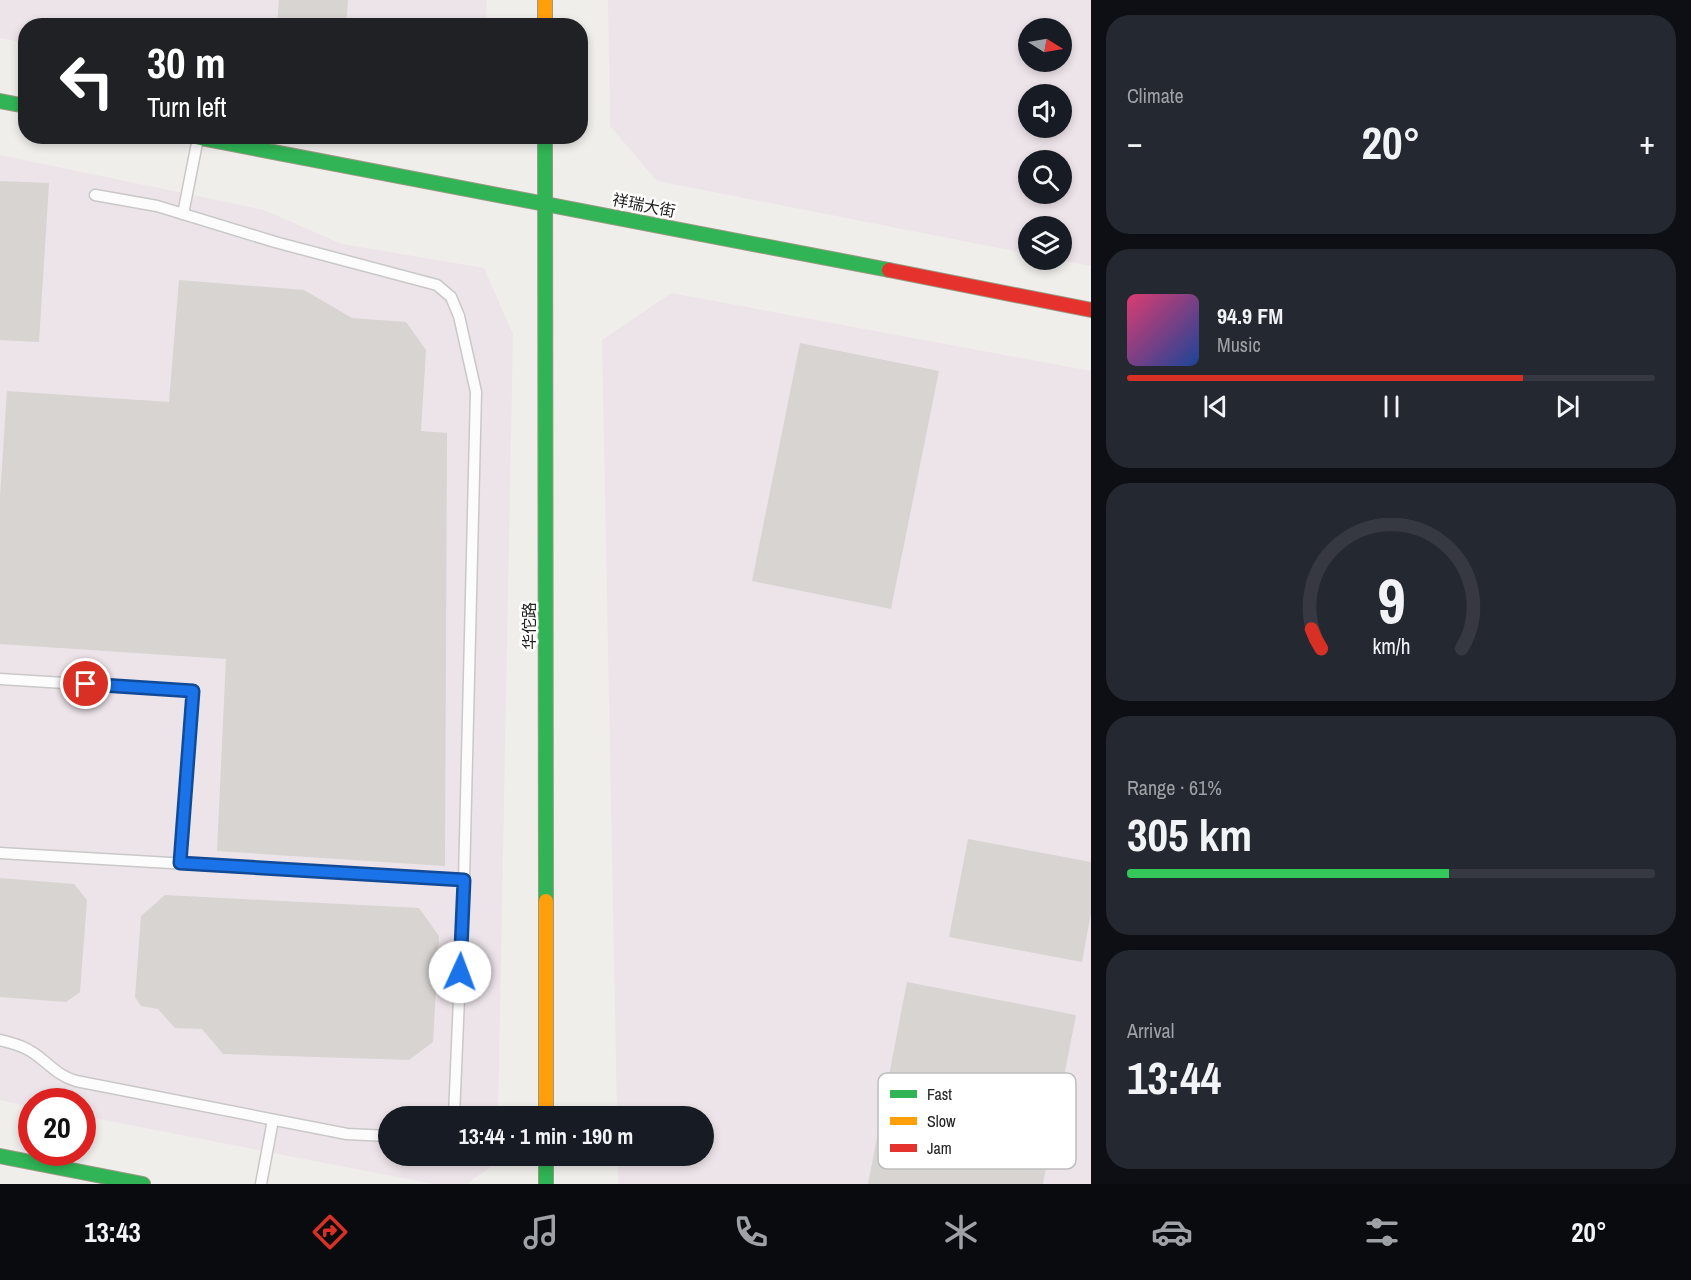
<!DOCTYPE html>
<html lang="en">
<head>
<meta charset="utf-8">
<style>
  :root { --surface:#171b24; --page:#242831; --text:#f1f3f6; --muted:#9ea1a6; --line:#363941; --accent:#d93025 }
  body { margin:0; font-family:"Archivo Narrow","Noto Sans SC",sans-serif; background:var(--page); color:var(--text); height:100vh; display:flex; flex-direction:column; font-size:22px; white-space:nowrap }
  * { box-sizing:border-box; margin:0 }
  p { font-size:20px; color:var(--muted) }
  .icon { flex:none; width:33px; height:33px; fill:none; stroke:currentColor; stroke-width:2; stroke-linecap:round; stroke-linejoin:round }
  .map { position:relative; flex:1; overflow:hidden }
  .panel { display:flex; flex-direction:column; gap:15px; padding:15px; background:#0d0f14; width:600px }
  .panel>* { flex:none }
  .guide { position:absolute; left:18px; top:18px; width:570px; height:126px; border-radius:24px; box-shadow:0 3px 9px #0003; background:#202124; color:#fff; overflow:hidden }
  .needle { width:39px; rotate:101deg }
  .tools { position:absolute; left:1018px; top:18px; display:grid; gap:12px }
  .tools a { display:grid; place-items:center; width:54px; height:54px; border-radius:50%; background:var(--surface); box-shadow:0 3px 9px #0003; font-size:30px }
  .speed { position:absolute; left:18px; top:1088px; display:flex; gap:12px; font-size:30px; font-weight:700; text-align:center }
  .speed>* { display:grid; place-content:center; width:78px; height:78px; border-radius:50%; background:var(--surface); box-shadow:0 3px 9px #0003; line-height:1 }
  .speed .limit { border:9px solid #d22; background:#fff; color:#111 }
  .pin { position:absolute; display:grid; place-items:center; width:51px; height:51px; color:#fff; margin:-26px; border:3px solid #fff; border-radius:50%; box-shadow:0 2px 6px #0007 }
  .me { position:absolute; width:66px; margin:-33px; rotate:2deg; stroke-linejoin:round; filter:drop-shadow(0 0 4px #0008) }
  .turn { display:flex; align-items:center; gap:21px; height:126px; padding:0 30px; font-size:27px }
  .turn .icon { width:78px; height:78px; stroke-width:2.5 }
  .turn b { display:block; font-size:42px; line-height:51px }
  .big { font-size:45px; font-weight:700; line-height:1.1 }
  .panel .card { flex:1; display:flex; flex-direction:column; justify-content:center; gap:9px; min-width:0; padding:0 21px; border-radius:24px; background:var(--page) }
  .panel .dial { align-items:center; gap:0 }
  .dial svg { height:156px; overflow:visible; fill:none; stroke:var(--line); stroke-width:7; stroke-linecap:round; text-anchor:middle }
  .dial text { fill:var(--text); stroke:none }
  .song { display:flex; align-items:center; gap:18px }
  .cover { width:72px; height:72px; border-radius:9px; background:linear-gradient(135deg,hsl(340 70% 55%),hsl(220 70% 35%)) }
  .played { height:6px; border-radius:3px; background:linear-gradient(90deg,var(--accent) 75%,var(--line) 75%) }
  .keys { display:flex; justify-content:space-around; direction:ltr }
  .heat { display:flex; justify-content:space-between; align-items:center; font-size:33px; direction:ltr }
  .charge { height:9px; border-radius:4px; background:linear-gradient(90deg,#34c759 61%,var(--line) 0) }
  .trip { position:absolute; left:378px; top:1106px; width:336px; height:60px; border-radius:30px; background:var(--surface); box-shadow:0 3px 9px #0003; font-weight:700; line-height:60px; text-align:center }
  .dock { display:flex; height:96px; justify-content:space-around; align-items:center; background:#090b0e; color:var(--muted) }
  .dock .icon { width:42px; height:42px }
  .dock .on { color:var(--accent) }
  .dock b { font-size:27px; color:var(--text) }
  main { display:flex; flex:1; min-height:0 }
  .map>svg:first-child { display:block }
  .industrial { fill:#ede4e9; fill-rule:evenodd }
  .building { fill:#d7d4d2 }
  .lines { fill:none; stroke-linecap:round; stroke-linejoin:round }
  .lane-casing { stroke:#c9c8c7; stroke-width:13 }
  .fast-casing { stroke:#999a82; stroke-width:16 }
  .slow-casing { stroke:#999a82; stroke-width:16 }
  .jam-casing { stroke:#999a82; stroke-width:16 }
  .lane { stroke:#fdfcfc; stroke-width:10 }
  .fast { stroke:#30b455; stroke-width:14 }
  .slow { stroke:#ff9f0a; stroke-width:14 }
  .jam { stroke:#e5322d; stroke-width:14 }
  .route-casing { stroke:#114b97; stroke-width:15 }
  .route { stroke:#1a73e8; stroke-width:10 }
  .labels { text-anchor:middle; stroke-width:5; stroke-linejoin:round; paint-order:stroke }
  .street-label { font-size:16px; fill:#222; stroke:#fff }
  .key { fill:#fff; stroke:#bdbdbd; stroke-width:1.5 }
  .key-label { font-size:16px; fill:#222 }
</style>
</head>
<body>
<main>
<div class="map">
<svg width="1091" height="1184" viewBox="0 0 1091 1184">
  <rect width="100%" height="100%" fill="#f0eeeb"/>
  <g class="industrial">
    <path d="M0 0H487L486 25 26 26 25 43 0 38Z"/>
    <path d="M608 0H1091V266L1060 260H1062V226H1029V254L657 181 610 126ZM1029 28H1062V62H1029ZM1029 94H1062V128H1029ZM1029 160H1062V194H1029Z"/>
    <path d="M0 155 264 210 342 244 484 268 513 334 498 1116H388V1155H497V1162L467 1184H433L83 1116 82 1101H32L31 1107 0 1100Z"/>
    <path d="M671 293 1091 371V1184H618V1155H704V1116H617L602 340Z"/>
  </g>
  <g class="building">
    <path d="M279 0H348L346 26H277Z"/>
    <path d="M0 181 49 183 39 342 0 340Z"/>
    <path d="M179 280 304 290 352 318 406 322 426 350 421 431 447 433 445 866 217 851 226 659 0 644V496L7 391 169 402Z"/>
    <path d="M800 343 939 371 891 609 752 581Z"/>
    <path d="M968 839 1091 862V913L1082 962 949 937Z"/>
    <path d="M0 878 74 884 87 900 80 992 66 1002 0 997Z"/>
    <path d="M165 895 419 908 439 936 433 1042 409 1060 223 1054 202 1029 175 1028 158 1009 141 1006 135 997 141 916Z"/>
    <path d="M907 982 1076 1015 1043 1184H868Z"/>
  </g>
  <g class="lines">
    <defs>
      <g id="lane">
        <path d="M95 195 157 206 275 242 437 285 451 297 459 316 476 392 464 880 454 1116"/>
        <path d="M183 214 198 138"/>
        <path d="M0 679 193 691 180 863"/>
        <path d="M0 853 464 880"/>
        <path d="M0 1040C11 1043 22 1045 32 1052 49 1063 56 1075 76 1081L347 1134 388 1136"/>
        <path d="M261 1184 273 1120"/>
      </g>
      <g id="fast">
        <path d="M0 101 26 106"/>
        <path d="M190 136 889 270"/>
        <path d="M545 136 546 901"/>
        <path d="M546 1155V1184"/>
        <path d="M0 1156 143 1184"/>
      </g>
      <g id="slow">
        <path d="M545 0V26"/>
        <path d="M546 901V1116"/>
      </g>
      <path id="jam" d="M889 270 1091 310"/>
    </defs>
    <use href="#lane" class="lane-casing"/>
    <use href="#fast" class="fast-casing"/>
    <use href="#slow" class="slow-casing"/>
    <use href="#jam" class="jam-casing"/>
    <use href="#lane" class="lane"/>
    <use href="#fast" class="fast"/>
    <use href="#slow" class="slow"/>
    <use href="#jam" class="jam"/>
  </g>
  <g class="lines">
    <defs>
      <path id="route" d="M86 684 193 691 180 863 464 880 460 972"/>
    </defs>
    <use href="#route" class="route-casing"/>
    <use href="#route" class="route"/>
  </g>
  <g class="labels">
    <g class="street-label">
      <text transform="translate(644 205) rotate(11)" y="6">祥瑞大街</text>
      <text transform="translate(529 626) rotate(-90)" y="6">华佗路</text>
    </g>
  </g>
  <rect x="878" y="1073" width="198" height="96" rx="9" class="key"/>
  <rect x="890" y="1090" width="27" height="8" fill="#30b455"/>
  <rect x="890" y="1117" width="27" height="8" fill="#ff9f0a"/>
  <rect x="890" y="1144" width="27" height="8" fill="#e5322d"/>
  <g class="key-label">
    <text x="927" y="1100">Fast</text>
    <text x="927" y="1127">Slow</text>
    <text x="927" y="1154">Jam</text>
  </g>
</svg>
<div class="tools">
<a><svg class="needle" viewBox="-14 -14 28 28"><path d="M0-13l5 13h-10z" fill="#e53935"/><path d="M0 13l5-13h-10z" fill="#9ea1a6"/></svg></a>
<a><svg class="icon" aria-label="sound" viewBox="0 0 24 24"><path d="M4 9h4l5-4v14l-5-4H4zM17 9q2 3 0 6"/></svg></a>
<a><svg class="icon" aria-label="search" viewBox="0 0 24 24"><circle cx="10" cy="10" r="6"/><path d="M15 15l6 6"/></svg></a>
<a><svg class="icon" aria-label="layers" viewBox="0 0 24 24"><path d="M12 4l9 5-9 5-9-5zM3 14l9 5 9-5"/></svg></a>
</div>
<div class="speed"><div class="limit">20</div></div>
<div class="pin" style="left:86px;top:684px;background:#d93025"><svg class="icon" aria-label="arrive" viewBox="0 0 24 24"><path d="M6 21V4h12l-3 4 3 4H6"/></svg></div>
<svg class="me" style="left:460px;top:972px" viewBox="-20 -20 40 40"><circle r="19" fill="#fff"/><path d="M0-13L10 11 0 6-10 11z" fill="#1a73e8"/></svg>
<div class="trip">13:44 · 1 min · 190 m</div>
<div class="guide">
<div class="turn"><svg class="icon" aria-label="left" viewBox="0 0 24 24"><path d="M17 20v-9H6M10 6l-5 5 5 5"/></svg><div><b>30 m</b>Turn left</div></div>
</div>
</div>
<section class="panel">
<div class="card"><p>Climate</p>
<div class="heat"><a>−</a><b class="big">20°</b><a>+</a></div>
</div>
<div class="card">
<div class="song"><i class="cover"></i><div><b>94.9 FM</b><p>Music</p></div></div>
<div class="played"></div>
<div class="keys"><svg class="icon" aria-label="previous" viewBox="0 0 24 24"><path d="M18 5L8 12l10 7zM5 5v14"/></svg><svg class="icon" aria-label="pause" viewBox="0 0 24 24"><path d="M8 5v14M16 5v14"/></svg><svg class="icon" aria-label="next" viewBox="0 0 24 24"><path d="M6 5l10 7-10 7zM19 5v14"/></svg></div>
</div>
<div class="card dial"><svg viewBox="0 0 100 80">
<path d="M14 69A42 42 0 1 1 86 69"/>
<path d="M14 69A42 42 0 0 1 9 59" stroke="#d93025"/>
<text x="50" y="56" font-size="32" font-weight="700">9</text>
<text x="50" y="72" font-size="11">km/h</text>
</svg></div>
<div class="card"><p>Range · 61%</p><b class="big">305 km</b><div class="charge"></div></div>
<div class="card"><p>Arrival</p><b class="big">13:44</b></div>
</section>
</main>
<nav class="dock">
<b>13:43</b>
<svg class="icon on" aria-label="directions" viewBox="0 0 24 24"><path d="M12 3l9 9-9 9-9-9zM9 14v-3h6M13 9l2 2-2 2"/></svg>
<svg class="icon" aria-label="music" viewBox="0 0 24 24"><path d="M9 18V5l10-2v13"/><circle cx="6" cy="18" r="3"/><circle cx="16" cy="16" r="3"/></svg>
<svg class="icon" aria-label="phone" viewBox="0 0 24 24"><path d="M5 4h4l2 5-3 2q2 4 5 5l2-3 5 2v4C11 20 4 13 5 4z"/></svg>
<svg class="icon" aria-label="climate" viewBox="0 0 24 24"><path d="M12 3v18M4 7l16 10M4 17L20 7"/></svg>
<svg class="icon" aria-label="car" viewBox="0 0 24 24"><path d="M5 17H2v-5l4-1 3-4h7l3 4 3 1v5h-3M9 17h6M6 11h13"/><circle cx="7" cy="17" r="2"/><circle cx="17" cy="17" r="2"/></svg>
<svg class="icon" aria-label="filters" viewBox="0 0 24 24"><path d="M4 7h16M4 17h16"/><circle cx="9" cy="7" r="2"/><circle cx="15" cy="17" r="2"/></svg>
<b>20°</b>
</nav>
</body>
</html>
